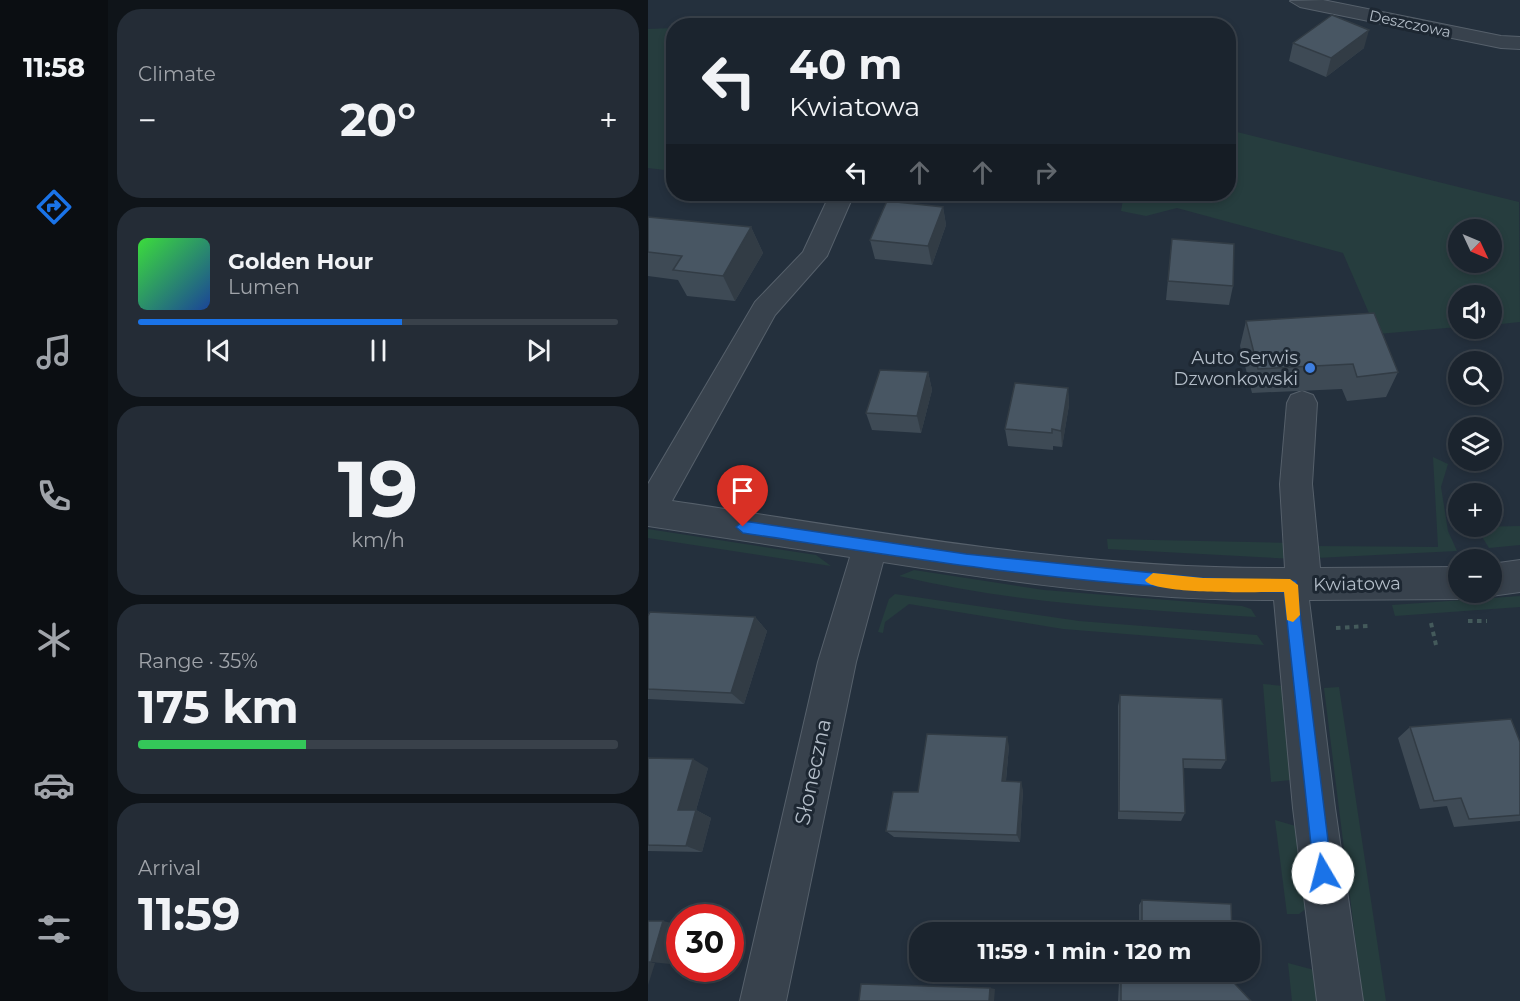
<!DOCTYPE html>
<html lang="en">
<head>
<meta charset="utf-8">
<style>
  :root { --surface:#1b242e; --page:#242c36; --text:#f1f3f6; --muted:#a0a4aa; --line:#39414a; --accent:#1a73e8 }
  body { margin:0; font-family:Montserrat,sans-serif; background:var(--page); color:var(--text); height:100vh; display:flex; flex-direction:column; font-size:22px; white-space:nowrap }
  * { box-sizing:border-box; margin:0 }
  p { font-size:20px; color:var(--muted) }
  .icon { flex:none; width:33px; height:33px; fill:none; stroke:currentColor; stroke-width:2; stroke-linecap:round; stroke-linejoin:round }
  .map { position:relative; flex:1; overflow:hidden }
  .panel { display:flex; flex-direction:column; gap:9px; padding:9px; background:#0f1419; width:540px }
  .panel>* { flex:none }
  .top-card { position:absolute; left:18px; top:18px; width:570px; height:183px; border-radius:24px; box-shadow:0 3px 9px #0003,0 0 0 2px var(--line); background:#1b242e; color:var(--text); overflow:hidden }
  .needle { width:39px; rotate:134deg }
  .tools { position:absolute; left:800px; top:219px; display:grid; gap:12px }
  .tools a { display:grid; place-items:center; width:54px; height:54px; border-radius:50%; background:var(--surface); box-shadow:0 3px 9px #0003,0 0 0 2px var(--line); font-size:30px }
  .speed { position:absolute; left:18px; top:904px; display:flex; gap:12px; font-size:30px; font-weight:700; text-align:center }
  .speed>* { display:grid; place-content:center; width:78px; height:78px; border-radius:50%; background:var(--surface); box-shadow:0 3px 9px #0003,0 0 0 2px var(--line); line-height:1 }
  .speed .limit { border:9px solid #d22; background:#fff; color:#111 }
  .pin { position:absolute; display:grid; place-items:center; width:51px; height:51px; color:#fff; margin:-62px -26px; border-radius:50% 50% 50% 0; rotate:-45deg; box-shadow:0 0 6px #0007 }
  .pin .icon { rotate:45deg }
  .me { position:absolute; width:66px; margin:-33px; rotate:352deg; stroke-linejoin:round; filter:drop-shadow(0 0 4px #0008) }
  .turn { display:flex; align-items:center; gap:21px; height:126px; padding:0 24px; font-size:27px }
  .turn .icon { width:78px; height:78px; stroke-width:2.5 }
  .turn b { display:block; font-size:42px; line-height:51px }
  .lanes { display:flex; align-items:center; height:57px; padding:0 24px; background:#0003; justify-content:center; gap:30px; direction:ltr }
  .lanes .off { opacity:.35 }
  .big { font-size:45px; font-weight:700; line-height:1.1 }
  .panel .tile { flex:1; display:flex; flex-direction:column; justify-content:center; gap:9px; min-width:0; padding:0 21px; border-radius:24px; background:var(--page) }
  .panel .dial { align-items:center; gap:0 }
  .dial b { font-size:78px; line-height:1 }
  .song { display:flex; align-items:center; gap:18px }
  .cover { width:72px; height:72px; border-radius:9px; background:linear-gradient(135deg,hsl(120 70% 55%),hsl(220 70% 35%)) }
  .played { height:6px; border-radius:3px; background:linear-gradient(90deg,var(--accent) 55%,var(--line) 55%) }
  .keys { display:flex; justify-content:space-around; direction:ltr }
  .heat { display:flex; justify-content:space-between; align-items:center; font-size:33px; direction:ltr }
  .charge { height:9px; border-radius:4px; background:linear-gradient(90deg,#34c759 35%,var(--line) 0) }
  .trip { position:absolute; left:261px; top:922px; width:351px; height:60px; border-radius:24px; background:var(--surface); box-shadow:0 3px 9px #0003,0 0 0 2px var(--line); font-weight:700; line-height:60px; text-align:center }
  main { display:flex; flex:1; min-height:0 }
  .menu { display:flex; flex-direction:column; width:108px; justify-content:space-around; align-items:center; background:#0b0e12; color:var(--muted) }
  .menu .icon { width:42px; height:42px }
  .menu .on { color:var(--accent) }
  .menu b { font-size:27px; color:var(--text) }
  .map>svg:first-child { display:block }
  .green { fill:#263d3e; fill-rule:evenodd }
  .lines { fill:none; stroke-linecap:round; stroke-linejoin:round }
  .minor-casing { stroke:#56606b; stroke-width:2 }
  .path { stroke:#445a5b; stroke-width:4; stroke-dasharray:4.5 4.5; stroke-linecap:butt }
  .minor { fill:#38424d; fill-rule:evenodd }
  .wall { fill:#3e4a55 }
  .shaded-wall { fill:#323c45 }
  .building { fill:#485663; stroke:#323c45; stroke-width:1.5 }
  .route { fill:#1a73e8; stroke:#114b97; stroke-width:1.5 }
  .slow { fill:#f59e0b }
  .shop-dot { fill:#3f7fe0; stroke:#1d2732; stroke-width:2 }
  .labels { text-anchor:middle; stroke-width:6; stroke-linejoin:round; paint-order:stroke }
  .far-street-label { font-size:15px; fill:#b3bdc8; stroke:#1d2732 }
  .poi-label { font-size:18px; fill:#b3bdc8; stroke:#1d2732; text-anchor:end }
  .street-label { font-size:18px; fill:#b3bdc8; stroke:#1d2732 }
  .near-street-label { font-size:21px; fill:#b3bdc8; stroke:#1d2732 }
</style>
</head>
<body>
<main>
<nav class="menu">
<b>11:58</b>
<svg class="icon on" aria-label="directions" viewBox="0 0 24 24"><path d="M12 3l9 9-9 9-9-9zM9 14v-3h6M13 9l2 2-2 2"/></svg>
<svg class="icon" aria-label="music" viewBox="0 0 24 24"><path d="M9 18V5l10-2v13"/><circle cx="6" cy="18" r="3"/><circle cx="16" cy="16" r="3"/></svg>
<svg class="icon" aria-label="phone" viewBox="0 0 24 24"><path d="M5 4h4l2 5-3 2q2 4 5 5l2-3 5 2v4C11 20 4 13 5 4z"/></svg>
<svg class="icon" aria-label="climate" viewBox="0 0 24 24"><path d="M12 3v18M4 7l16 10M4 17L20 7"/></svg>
<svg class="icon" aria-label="car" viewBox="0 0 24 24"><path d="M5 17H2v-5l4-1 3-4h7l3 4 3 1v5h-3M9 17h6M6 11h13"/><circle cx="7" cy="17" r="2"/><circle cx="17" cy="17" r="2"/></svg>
<svg class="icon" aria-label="filters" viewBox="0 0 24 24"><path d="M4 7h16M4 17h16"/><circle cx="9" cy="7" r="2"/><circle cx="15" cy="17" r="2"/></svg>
</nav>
<section class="panel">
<div class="tile"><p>Climate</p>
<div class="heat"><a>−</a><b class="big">20°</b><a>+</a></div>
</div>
<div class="tile">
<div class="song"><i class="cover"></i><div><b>Golden Hour</b><p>Lumen</p></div></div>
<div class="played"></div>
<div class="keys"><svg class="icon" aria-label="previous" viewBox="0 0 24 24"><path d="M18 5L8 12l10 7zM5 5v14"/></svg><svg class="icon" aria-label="pause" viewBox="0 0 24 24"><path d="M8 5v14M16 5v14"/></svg><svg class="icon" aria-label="next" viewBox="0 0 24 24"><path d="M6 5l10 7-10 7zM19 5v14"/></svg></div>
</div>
<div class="tile dial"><b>19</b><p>km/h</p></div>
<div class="tile"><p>Range · 35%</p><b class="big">175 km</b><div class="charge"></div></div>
<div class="tile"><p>Arrival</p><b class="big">11:59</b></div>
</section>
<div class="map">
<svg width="872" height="1001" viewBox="0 0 872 1001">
  <rect width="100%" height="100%" fill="#24303d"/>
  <g class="green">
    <path d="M25 28H26L25 171 0 168V29Z"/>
    <path d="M581 130 871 202 872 322 843 325V296H810V327L730 334 695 253 529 208 498 216 473 211 476 194H580ZM810 230H843V262H810Z"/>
    <path d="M785 457 800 464 793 487 800 531 809 551 668 558 665 546 790 547Z"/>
    <path d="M872 526V545L841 548 828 527Z"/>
    <path d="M0 529 168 555 183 566 0 538Z"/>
    <path d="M459 539 644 543 646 559 460 549Z"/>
    <path d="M266 570 396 590 594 606 603 609 608 617C489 609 368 604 251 576Z"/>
    <path d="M247 594 431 621 609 635 616 645 415 629 261 604 237 622 235 633 230 632 241 599Z"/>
    <path d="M872 596V607L747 616 744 605Z"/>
    <path d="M615 684 636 686 643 780 623 782Z"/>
    <path d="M691 687 738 1001H715L676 688Z"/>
    <path d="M627 820 651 827 660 907 651 914H639Z"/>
    <path d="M640 963 670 971 673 1001H644Z"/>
  </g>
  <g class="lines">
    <defs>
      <g id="minor">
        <path d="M675 0 853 36 872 37V49L853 48 652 7 642 1Z"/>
        <path d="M182 194H206L179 256 127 315 24 501C227 531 432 570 637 568L632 484 639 403 643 395 654 391 665 395 669 403 664 484 672 568 810 567V592H823L810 599 661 600 687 808 715 1001H669L645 808 626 600C495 601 363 582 235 562L208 662 138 1001H92L170 662 202 557 0 526V484L107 302 155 252Z"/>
        <path d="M872 560V592L843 596 834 592H843V564Z"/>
      </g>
    </defs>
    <use href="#minor" class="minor-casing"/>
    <g class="path">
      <path d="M820 621H839"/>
      <path d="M783 623 788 645"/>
      <path d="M688 628 720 626"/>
    </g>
    <use href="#minor" class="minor"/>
  </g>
  <g class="wall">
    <path d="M645 43 716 48 678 77 641 61Z"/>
    <path d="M295 207 298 225 284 265 227 259 222 240Z"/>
    <path d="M0 217 103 227 115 253 87 301 39 296 30 280 0 276Z"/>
    <path d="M524 239 585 286 581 305 518 300Z"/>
    <path d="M598 321 750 372 738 397 699 401 694 389 604 393 592 346Z"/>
    <path d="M280 372 284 390 273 433 224 430 218 413Z"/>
    <path d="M420 388 421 405 414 447 405 446V450L360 446 357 429Z"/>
    <path d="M0 616 107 617 119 631 96 704 0 699Z"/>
    <path d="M472 695 578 760 573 769 535 768 537 813 533 821 470 819V706Z"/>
    <path d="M762 727 872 742V821L806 827 799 806 772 809 750 738Z"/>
    <path d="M361 746 358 781 375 790 372 842 246 837 238 831 270 792Z"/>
    <path d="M0 758 60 768 48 810 63 818 54 852 0 851Z"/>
    <path d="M494 900 584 933H491V905Z"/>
    <path d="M491 972H587V984L603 1001H470L471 982 473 981H490Z"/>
  </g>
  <g class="shaded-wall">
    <path d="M721 30 716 48 678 77 683 58Z"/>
    <path d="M295 207 298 225 284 265 280 246Z"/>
    <path d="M103 227 115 253 87 301 75 276Z"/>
    <path d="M280 372 284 390 273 433 269 416Z"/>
    <path d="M420 388 421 405 414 447 413 431Z"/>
    <path d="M107 617 119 631 96 704 83 693Z"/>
    <path d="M359 737 361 746 357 790 354 781Z"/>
    <path d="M45 759 60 768 46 817 30 810Z"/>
    <path d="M373 782 375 790 372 842 369 835Z"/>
    <path d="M48 810 63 818 54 852 38 846Z"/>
    <path d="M15 921 32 925V929L22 964 3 962Z"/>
    <path d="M0 962 7 963 0 985Z"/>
    <path d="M342 988 347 989 346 1001H341Z"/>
  </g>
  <g class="building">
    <path d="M684 15 721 30 683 58 645 43Z"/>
    <path d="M239 201 295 207 280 246 222 240Z"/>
    <path d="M0 217 103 227 75 276 25 270 34 256 0 252Z"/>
    <path d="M524 239 586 244 585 286 520 281Z"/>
    <path d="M726 313 750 372 709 377 705 364 610 369 598 321Z"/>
    <path d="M232 370 280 372 269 416 218 413Z"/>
    <path d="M367 383 420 388 413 431 404 429V433L357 429Z"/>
    <path d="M2 612 107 617 83 693 0 689V616Z"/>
    <path d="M472 695 574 699 578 760 535 759 537 813 471 811Z"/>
    <path d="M863 719 872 742V815L821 819 813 798 786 801 762 727Z"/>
    <path d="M279 734 359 737 354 781 373 782 369 835 238 831 245 792H270Z"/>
    <path d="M0 758 45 759 30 810H48L38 846 0 845Z"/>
    <path d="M494 900 583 904 584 933H494Z"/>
    <path d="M0 921H15L3 962H0Z"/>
    <path d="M494 972H587V984L603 1001H473V981H494Z"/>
    <path d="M213 984 342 988 341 1001H211Z"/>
  </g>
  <path class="route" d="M95 521 318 554 555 578 648 581 684 873 681 879 675 882 669 879 666 873 636 592C454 590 274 560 95 533L88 527Z"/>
  <path class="slow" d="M505 573 555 578 642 579 650 585 652 615 645 622 639 620 636 592C615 592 504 595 497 580Z"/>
  <circle class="shop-dot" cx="662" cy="368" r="6"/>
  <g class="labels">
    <g class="far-street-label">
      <text transform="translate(762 24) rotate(12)" y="5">Deszczowa</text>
    </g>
    <g class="poi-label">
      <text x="650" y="364">Auto Serwis<tspan x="650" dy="21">Dzwonkowski</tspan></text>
    </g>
    <g class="street-label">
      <text transform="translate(709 584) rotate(-1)" y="6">Kwiatowa</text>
    </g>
    <g class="near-street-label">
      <text transform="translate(165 772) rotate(-78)" y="7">Słoneczna</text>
    </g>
  </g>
</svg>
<div class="tools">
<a><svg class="needle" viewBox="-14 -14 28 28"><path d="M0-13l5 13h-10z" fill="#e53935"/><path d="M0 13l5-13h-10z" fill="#a0a4aa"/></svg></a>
<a><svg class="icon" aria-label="sound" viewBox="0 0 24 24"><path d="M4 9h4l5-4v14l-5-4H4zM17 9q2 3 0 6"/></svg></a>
<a><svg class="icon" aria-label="search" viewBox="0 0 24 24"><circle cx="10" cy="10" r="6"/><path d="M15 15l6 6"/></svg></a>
<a><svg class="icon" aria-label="layers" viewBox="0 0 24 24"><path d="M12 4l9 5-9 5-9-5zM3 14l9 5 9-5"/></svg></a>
<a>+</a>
<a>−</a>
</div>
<div class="speed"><div class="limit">30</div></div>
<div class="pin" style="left:95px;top:527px;background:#d93025"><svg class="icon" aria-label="arrive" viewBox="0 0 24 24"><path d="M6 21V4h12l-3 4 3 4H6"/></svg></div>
<svg class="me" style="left:675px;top:873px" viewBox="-20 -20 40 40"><circle r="19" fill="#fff"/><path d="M0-13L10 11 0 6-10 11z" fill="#1a73e8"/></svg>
<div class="trip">11:59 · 1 min · 120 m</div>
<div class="top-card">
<div class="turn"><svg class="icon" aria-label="left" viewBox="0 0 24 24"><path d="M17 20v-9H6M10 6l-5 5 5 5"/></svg><div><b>40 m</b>Kwiatowa</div></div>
<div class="lanes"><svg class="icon" aria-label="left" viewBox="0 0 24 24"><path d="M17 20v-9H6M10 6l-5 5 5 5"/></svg><svg class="icon off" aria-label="ahead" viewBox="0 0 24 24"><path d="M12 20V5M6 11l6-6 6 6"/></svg><svg class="icon off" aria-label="ahead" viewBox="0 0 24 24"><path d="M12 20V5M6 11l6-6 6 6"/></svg><svg class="icon off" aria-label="right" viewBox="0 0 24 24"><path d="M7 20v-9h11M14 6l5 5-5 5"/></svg></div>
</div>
</div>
</main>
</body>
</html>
